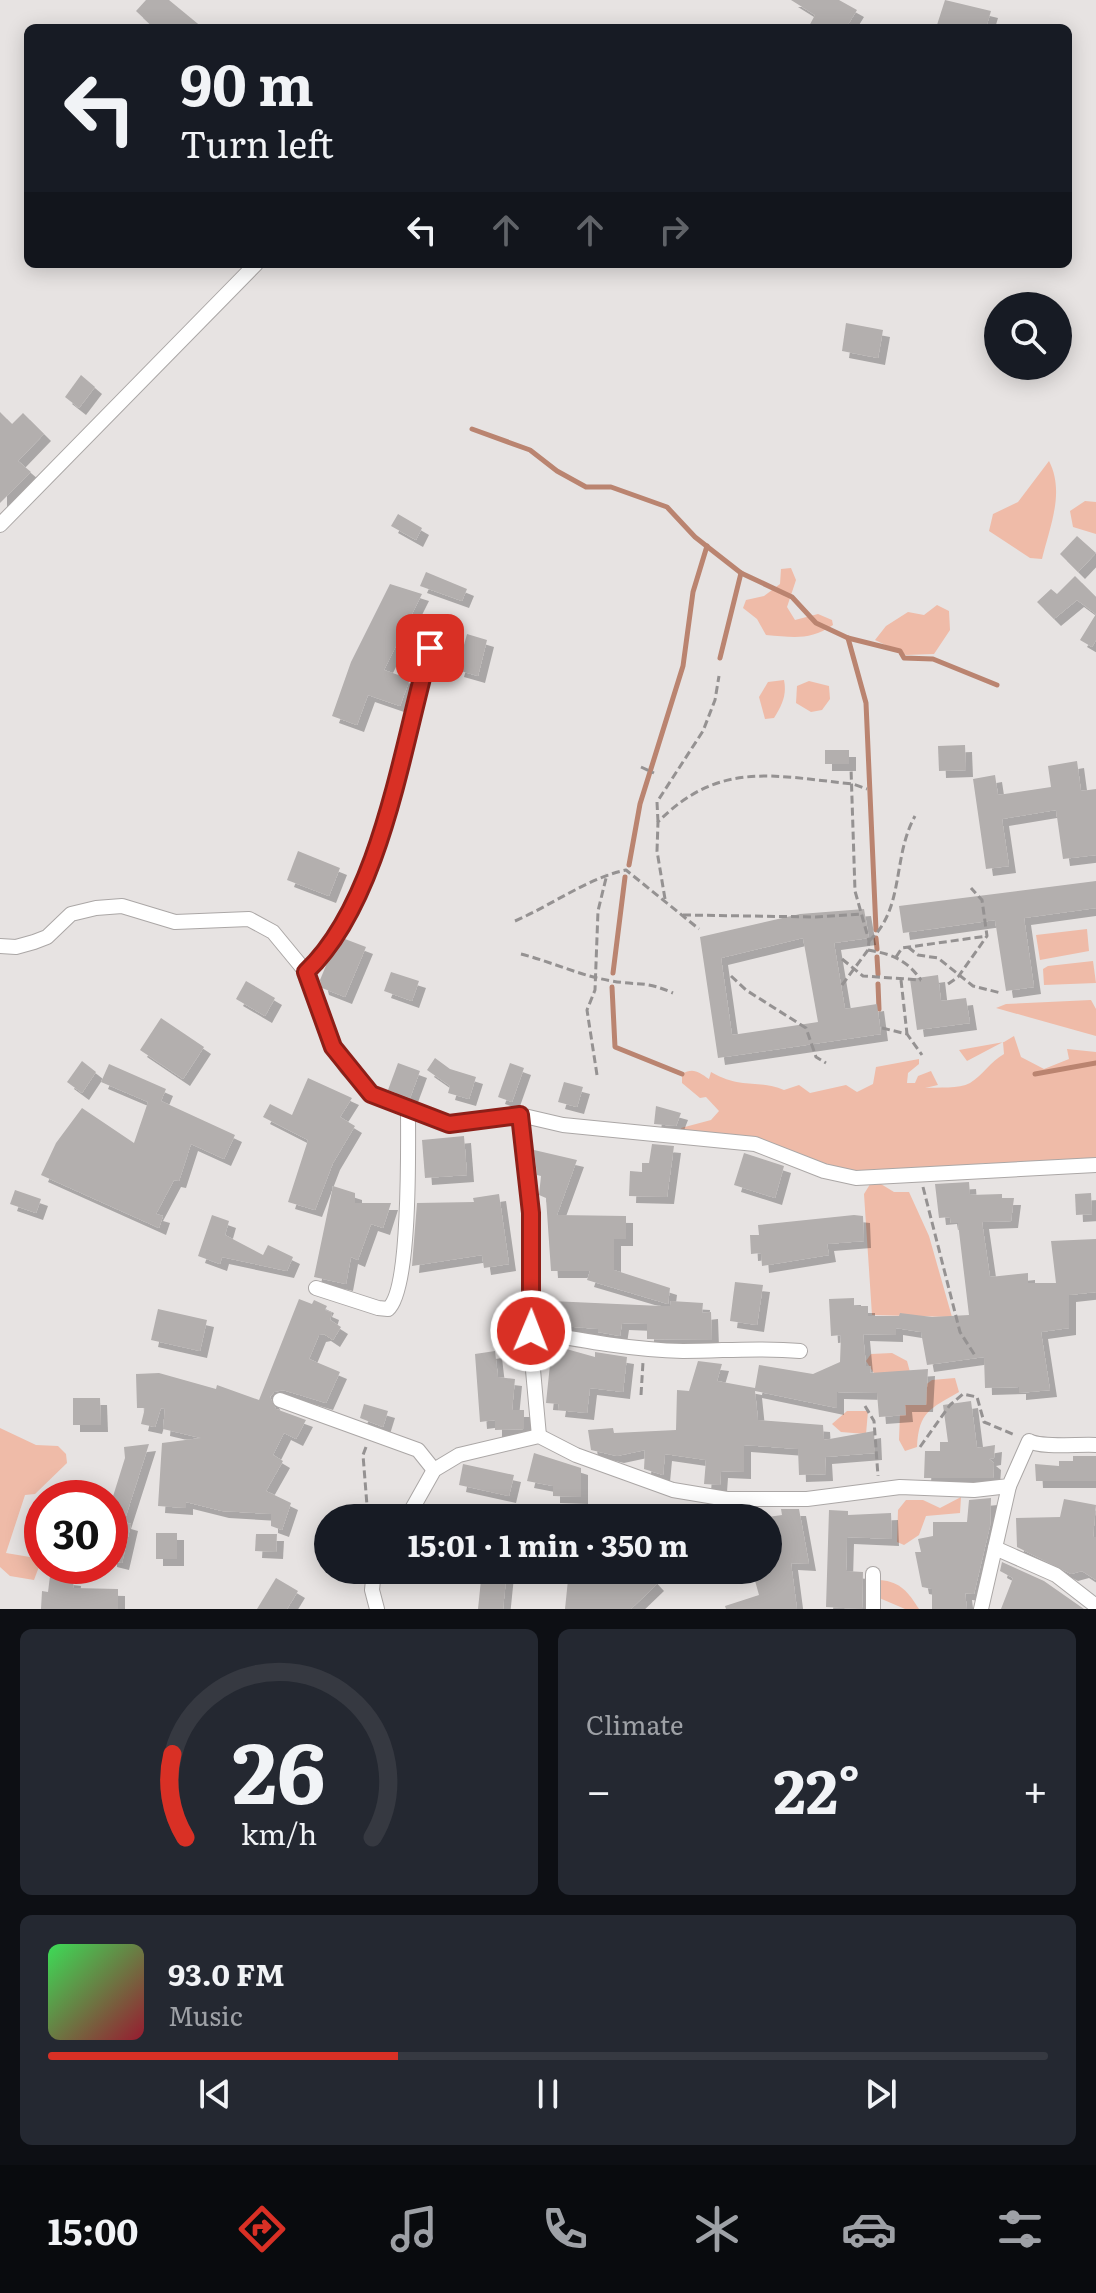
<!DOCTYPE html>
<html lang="en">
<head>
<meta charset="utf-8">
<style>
  :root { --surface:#171b24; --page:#242831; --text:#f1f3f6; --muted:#9ea1a6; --line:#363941; --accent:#d93025 }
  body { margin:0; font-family:Literata,serif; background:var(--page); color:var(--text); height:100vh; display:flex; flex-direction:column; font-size:30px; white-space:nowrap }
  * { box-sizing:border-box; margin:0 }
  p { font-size:26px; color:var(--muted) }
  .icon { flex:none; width:44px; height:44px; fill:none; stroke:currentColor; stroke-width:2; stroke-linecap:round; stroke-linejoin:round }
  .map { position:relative; height:1609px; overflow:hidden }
  .details { display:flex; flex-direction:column; gap:20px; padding:20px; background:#0d0f14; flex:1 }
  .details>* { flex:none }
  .top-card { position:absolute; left:24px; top:24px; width:1048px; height:244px; border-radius:12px; box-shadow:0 4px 20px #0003; background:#171b24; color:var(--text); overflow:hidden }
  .tools { position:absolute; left:984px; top:292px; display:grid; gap:16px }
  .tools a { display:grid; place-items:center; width:88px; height:88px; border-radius:50%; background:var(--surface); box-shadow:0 4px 20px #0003; font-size:40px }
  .speed { position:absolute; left:24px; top:1480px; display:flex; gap:16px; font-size:40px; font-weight:700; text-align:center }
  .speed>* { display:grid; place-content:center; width:104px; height:104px; border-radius:50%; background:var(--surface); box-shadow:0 4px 20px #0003; line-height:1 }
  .speed .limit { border:12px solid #d22; background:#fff; color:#111 }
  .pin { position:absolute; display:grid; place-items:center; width:68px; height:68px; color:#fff; margin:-34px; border-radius:16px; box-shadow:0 4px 12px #0006 }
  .me { position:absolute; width:88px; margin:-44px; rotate:1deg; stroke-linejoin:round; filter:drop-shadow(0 0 6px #0008) }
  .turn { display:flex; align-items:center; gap:28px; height:168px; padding:0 24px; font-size:36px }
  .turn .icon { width:104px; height:104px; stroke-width:2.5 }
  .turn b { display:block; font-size:56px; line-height:68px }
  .lanes { display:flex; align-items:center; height:76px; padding:0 24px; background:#0003; justify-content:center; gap:40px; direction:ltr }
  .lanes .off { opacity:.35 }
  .big { font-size:60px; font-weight:700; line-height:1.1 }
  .details .tile { flex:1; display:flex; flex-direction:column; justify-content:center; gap:12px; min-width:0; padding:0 28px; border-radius:12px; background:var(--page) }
  .details .dial { align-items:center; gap:0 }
  .dial svg { height:208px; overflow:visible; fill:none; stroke:var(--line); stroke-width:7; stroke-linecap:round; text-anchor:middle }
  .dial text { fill:var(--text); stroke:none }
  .song { display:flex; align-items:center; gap:24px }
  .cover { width:96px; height:96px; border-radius:12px; background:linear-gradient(135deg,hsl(130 70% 55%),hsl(350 70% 35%)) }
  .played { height:8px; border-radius:4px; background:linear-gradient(90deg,var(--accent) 35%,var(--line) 35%) }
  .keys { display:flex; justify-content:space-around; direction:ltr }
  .heat { display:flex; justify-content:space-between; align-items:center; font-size:44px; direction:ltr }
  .details .tiles { flex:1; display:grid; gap:20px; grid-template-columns:1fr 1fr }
  .tile:last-child { grid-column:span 2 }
  .trip { position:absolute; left:314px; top:1504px; width:468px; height:80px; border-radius:40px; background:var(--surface); box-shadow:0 4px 20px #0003; font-weight:700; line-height:80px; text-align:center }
  .tab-bar { display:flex; height:128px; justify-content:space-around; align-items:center; background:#090b0e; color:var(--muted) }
  .tab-bar .icon { width:56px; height:56px }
  .tab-bar .active { color:var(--accent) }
  .tab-bar b { font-size:36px; color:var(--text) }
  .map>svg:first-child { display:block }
  .green { fill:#efbba8 }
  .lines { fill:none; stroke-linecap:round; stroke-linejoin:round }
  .stream { stroke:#ba8470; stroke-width:5 }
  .building { fill:#b3afae; fill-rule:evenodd; filter:url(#shadow) }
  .street-casing { stroke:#aba7a6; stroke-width:16 }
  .path { stroke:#959292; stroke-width:3; stroke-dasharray:8 4; stroke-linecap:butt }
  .street { stroke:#fff; stroke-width:14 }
  .route-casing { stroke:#8d1f18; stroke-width:20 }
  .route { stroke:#d93025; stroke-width:14 }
</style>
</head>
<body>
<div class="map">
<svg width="1096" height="1609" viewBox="0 0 1096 1609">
  <defs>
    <filter id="shadow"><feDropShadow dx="7" dy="7" stdDeviation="0" flood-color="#0004"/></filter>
  </defs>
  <rect width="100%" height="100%" fill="#e7e3e2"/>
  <g class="green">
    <path d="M1049 461C1065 492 1050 526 1042 559L1030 558 989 531 993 514 1018 502Z"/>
    <path d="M1085 501 1096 502V534L1073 527 1070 511Z"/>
    <path d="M791 568 796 580 787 607 795 620 818 614 832 620 833 625C809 641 793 637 766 635L757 619 743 608 746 600 764 596 780 584 781 569Z"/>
    <path d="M937 605 949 611 950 630 934 654 906 655 875 640 886 626 908 612 924 615Z"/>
    <path d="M784 680C787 695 782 705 774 718L765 719 759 697 768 682Z"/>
    <path d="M809 681 829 686 830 699 822 710 811 712 796 703 797 686Z"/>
    <path d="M1087 929 1089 951 1040 960 1036 935Z"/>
    <path d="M1093 961 1096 983 1044 985 1043 969 1048 966Z"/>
    <path d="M1091 1000 1096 1009V1036L996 1008 1006 1004Z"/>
    <path d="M1014 1036 1021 1057 1044 1069 1069 1059 1067 1049 1096 1052V1164L1031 1168 983 1163 914 1182 876 1181 894 1192H909L929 1236 952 1317 872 1315 864 1194 872 1181 779 1152 679 1137 681 1128 711 1120 719 1111 706 1097 700 1098 682 1083V1074C693 1067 699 1072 709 1079L711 1072C742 1090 758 1079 784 1090L799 1085 810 1093 846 1085 857 1092 873 1084 876 1067 919 1059V1064L908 1073 907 1083H915L918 1076 931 1071 938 1085 925 1088C938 1087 959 1089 970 1083 983 1075 990 1062 1004 1054L1003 1042 967 1061 959 1050 1004 1042Z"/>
    <path d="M892 1353 907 1361 913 1383 924 1386 932 1380 955 1378 959 1392C930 1409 919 1411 917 1447L905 1451 899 1440 900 1413 866 1361 871 1354Z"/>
    <path d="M847 1411H868L866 1434 841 1432 832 1424Z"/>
    <path d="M0 1428 36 1445 58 1446 66 1454 67 1463 35 1494 25 1495 6 1553 30 1557 40 1564 34 1580 10 1576 0 1567Z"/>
    <path d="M961 1497 960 1513 926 1516 919 1535 904 1545 897 1542 898 1510 906 1500H923L940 1508Z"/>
    <path d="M880 1580C901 1582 908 1592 919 1609H905L877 1597Z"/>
  </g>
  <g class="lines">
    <g class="stream">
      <path d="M472 429 530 450 557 471 586 487H611L667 507 695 537 741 573 792 597 816 623 848 638 900 651 904 658 933 659 997 685"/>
      <path d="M848 638 866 703 876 930"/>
      <path d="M720 658 741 573"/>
      <path d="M629 865 640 804 683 666 693 592 707 546"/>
      <path d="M876 938 877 949"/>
      <path d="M877 957 878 974"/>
      <path d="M613 973 625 877"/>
      <path d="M878 984 879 1009"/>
      <path d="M612 987 615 1047 682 1074"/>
      <path d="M1035 1074 1096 1063"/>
    </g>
  </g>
  <g class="building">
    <path d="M146 0H169L203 28H154L136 11Z"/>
    <path d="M791 0H839L857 10 846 28H808L815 15Z"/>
    <path d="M945 0 991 11 986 28H936Z"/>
    <path d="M846 323 883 330 878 358 842 351Z"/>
    <path d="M81 375 95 387 79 408 65 397Z"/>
    <path d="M0 412 12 424 23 413 44 434 18 461 31 472 0 503Z"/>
    <path d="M398 514 422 528 416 540 391 526Z"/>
    <path d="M1077 536 1096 553 1078 572 1060 554Z"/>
    <path d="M426 572 467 589 462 601 420 586Z"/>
    <path d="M1075 576 1096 597V640L1092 647 1080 640 1096 614 1077 600 1054 619 1037 602 1051 589 1057 594Z"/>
    <path d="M390 584 422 594 384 670 410 679 400 706 368 695 357 725 332 716 351 662Z"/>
    <path d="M467 634 487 640 478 676 457 670Z"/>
    <path d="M965 745 966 770 939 771 938 746Z"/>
    <rect x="825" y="750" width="24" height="14"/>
    <path d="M1077 761 1081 791 1096 789V855L1063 859 1056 810 1002 819 1009 866 986 869 973 779 995 775 998 795 1051 787 1048 766Z"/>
    <path d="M298 851 340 868 329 896 287 880Z"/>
    <path d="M1096 881V908L1024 918 1034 987 1006 991 995 920 903 933 899 906Z"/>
    <path d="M864 909 869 938 834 943 845 1009 877 1004 881 1034 718 1058 700 937 800 914ZM803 938 818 1022 732 1035 721 958Z"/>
    <path d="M345 939 366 947 345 997 322 988 320 980 327 963Z"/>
    <path d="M391 972 419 981 412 1001 384 991Z"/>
    <path d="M938 975 941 1001 966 998 970 1023 917 1030 910 979Z"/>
    <path d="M246 981 275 998 265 1016 236 999Z"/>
    <path d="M161 1018 204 1047 183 1079 140 1050Z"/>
    <path d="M435 1058 450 1069 476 1077 469 1099 448 1093 450 1086 427 1070Z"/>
    <path d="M82 1061 96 1072 82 1093 67 1082Z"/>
    <path d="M398 1063 420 1071 410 1098 388 1090Z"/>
    <path d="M510 1063 524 1068 512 1102 498 1097Z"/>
    <path d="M109 1064 166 1089 161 1101 235 1135 224 1159 191 1144 179 1181 174 1180 156 1214 163 1216 159 1228 41 1175 56 1143 82 1108 134 1143 148 1102 101 1082Z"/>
    <path d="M308 1078 352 1098 340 1117 355 1126 333 1163 315 1210 288 1202 308 1140 263 1117 270 1104 292 1115Z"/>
    <path d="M564 1082 583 1087 577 1107 558 1102Z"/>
    <path d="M656 1106 681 1113 676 1126 654 1124Z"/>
    <path d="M464 1136 467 1175 425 1178 422 1140Z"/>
    <path d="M652 1144 674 1146 667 1197 629 1196 630 1171 642 1172V1163H649Z"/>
    <path d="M534 1150 577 1160 557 1215 626 1216V1239H614V1270L670 1288 668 1304 587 1280 590 1271H551L546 1198 539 1195 541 1176 537 1175Z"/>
    <path d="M744 1153 784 1166 775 1198 734 1185Z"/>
    <path d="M969 1182 970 1195 1002 1194V1198H1014L1011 1221 982 1222 990 1277 1028 1273V1283H1056L1051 1241 1096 1239V1292L1069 1295V1328L1041 1332 1050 1390 1019 1393V1387L985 1388 984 1357 927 1365 921 1332 896 1328V1335L863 1334 866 1366H871L870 1373 928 1369 926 1405H905L906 1415 879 1417 877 1393 837 1392V1408L755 1391 758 1420 823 1425 824 1440 874 1431 875 1453 825 1457 826 1474 799 1475 798 1449 744 1445V1472L721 1471 720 1485 704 1484 706 1460 665 1454 663 1475 644 1469 645 1450 617 1456 591 1450 588 1430 613 1428 614 1433 676 1430 677 1390 689 1391 698 1361 722 1364 717 1381 755 1388 759 1365 813 1374 840 1362 841 1335 831 1336 829 1299 854 1298V1306H868V1316H899L900 1313 932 1317 969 1315 958 1223H951L950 1217 939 1218 935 1184Z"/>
    <path d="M333 1186 355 1193V1203H391L383 1228 371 1224 358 1260 351 1257 346 1284 314 1277Z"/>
    <path d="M15 1190 41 1199 36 1213 10 1204Z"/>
    <path d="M1091 1193 1092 1214 1076 1215 1075 1194Z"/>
    <path d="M499 1194 509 1264 484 1268 482 1255 412 1266 417 1203 474 1202 473 1198Z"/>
    <path d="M212 1215 229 1221 225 1235 263 1255 268 1245 293 1257 287 1271 222 1257 220 1264 198 1256Z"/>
    <path d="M854 1215 863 1216 864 1241 827 1244 829 1255 762 1266 761 1253 751 1254 750 1235H759L758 1225Z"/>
    <path d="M735 1282 763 1285 757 1325 730 1321Z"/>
    <path d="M299 1299 312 1304 314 1300 327 1306 325 1310 332 1313 330 1320 341 1327 333 1340 324 1334 319 1335 309 1359 340 1372 326 1403 283 1390 274 1392 270 1397 276 1409 306 1420 296 1439 284 1433 273 1455 283 1461 266 1491 291 1503 282 1530 271 1526V1514L222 1511 186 1502V1508L158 1506 162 1443 201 1438 163 1429 165 1409 161 1408 155 1427 141 1424 145 1408H137L136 1374 159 1373 216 1389 217 1385 259 1400Z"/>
    <path d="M551 1301 661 1306H670L671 1301 703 1303 702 1313 711 1312 712 1340 647 1339V1324L622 1323 620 1336 598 1332V1329L551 1325Z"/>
    <path d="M158 1309 207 1320 200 1351 151 1340Z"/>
    <path d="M552 1345 595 1357V1352L627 1357 623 1392 590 1388 587 1413 558 1410 559 1404 546 1403Z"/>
    <path d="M495 1351 498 1377 515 1379 512 1410H524V1429L495 1430V1420L480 1422 475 1354Z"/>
    <path d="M73 1398H100L101 1425H73Z"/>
    <path d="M971 1401 977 1448 995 1445 994 1458 989 1459 994 1463 993 1478H924L925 1451H940V1442H948L943 1405Z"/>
    <path d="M364 1404 388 1411 383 1427 360 1418Z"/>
    <path d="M149 1444 124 1522 131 1524 122 1563 110 1560V1506L125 1458 124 1447Z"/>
    <path d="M534 1453 581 1468V1497L553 1496V1486L527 1481Z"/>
    <path d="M1073 1456H1096V1481H1036L1035 1464 1059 1466V1461H1073Z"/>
    <path d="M463 1464 514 1475 509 1496 459 1485Z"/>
    <path d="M991 1498 990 1526 974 1594 965 1593 967 1609H932V1589L922 1587 915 1552H921L918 1539 933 1536V1522H967L969 1500Z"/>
    <path d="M1064 1499 1096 1505 1093 1537H1096V1580L1082 1571 1071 1574 1017 1547 1016 1518 1060 1517Z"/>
    <path d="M781 1509H799L809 1564 791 1563 797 1609H726L725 1606 759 1595 752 1570H768V1517L782 1515Z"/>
    <path d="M829 1510 848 1511V1515L891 1513 892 1539 847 1537 846 1571 863 1572 862 1609 826 1607Z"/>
    <rect x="156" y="1533" width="21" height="26"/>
    <path d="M256 1534H277L276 1552 255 1551Z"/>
    <path d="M1002 1562 1044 1581 1084 1609H1001L1013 1578 1000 1571Z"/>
    <path d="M482 1570H507L503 1609H478Z"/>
    <path d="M569 1570H644L657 1584 631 1609H565Z"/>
    <path d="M50 1576 74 1579 73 1588 118 1589V1609H41L42 1591 48 1592Z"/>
    <path d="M276 1578 298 1591 287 1609H257Z"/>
  </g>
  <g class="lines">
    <defs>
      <g id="street">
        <path d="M0 525 256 264"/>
        <path d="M0 946 16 947 34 942 47 937 71 914 96 908 122 906 175 922 249 919 273 932 306 972 333 1047 346 1067 371 1094 449 1124 520 1115 531 1213 532 1359 539 1436"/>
        <path d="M306 972C381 901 402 745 430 648"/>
        <path d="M520 1115 563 1125 755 1144 824 1171 856 1178 1096 1165"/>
        <path d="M316 1288 378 1308 388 1309C411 1290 408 1144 408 1109"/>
        <path d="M531 1331C580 1340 633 1350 683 1351 723 1351 760 1347 800 1351"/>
        <path d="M280 1400 418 1450 434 1470"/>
        <path d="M1009 1486 995 1548 1056 1575 1096 1606"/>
        <path d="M407 1518 434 1470 459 1455 539 1436 576 1455 673 1490 727 1499H807L900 1487 974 1490 1009 1486 1029 1441C1041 1448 1079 1444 1096 1445"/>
        <path d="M325 1557 328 1559"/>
        <path d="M349 1570 355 1573 364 1570"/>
        <path d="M374 1570 372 1590 377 1609"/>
        <path d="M873 1574V1609"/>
        <path d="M981 1609 995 1548"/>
      </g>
    </defs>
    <use href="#street" class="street-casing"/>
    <g class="path">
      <path d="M641 767 654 773"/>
      <path d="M658 822 657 802 703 731 715 700 719 676"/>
      <path d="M665 899 657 851 658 822C719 760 774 776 853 784L867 789"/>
      <path d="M683 915 816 917 863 914"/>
      <path d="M515 921C552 905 588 878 626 870L699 929"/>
      <path d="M869 941C905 909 892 857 915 816"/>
      <path d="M908 947 918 955 938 958 973 986 1001 993"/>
      <path d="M868 950C892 954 907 960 921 980"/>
      <path d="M521 954C552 962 581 976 612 981 640 986 643 980 673 993"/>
      <path d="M896 957 902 948 987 936"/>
      <path d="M842 959 863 976 921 980"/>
      <path d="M731 976 746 990 806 1028 816 1057 826 1063"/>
      <path d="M901 980 907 1034"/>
      <path d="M948 984 958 977 987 936 982 900 971 888"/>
      <path d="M842 985 868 950 869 941 855 891 851 768"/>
      <path d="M882 1028 907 1034 922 1055"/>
      <path d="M597 1075 587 1010 595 990 598 911 607 874"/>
      <path d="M923 1187 960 1332 976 1357"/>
      <path d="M641 1395 643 1362"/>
      <path d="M865 1406 874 1421 878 1476"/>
      <path d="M366 1447 363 1455 368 1518"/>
      <path d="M920 1447 950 1405 963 1394 977 1397 984 1422 1015 1435"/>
    </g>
    <use href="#street" class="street"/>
  </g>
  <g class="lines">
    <defs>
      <path id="route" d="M430 648C402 746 381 901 306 972L333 1047 371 1094 449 1124 520 1115 531 1213V1331"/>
    </defs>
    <use href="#route" class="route-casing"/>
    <use href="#route" class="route"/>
  </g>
</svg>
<div class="tools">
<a><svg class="icon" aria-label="search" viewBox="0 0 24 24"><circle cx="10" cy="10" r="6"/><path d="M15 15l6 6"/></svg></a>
</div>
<div class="speed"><div class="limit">30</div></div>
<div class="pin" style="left:430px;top:648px;background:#d93025"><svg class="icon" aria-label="arrive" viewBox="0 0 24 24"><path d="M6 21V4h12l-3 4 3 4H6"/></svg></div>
<svg class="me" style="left:531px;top:1331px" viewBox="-20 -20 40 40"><circle r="17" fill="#d93025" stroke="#fff" stroke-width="3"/><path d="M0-11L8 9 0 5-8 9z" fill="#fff"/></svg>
<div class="trip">15:01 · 1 min · 350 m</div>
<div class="top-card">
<div class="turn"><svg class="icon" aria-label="left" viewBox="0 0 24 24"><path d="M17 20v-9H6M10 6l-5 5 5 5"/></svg><div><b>90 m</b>Turn left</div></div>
<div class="lanes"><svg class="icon" aria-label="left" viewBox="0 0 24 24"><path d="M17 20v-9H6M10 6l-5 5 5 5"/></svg><svg class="icon off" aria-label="ahead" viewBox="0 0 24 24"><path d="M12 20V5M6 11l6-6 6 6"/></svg><svg class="icon off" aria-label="ahead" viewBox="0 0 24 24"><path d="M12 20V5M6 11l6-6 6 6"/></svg><svg class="icon off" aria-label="right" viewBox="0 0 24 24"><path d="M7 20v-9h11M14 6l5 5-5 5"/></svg></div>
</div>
</div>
<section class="details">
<div class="tiles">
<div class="tile dial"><svg viewBox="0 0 100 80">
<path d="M14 69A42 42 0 1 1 86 69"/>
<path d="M14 69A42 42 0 0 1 9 37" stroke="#d93025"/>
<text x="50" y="56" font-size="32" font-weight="700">26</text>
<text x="50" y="72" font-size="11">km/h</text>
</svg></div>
<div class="tile"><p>Climate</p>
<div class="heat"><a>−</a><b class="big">22°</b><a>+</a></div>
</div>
<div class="tile">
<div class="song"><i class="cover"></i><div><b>93.0 FM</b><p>Music</p></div></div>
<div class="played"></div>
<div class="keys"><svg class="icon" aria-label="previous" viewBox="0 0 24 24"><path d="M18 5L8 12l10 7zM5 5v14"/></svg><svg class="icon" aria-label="pause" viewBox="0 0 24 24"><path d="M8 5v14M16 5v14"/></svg><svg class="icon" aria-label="next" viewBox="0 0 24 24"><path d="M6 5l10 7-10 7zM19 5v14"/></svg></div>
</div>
</div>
</section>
<nav class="tab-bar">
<b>15:00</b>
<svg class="icon active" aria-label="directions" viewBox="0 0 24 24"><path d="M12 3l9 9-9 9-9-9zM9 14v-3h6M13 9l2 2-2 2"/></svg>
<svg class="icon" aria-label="music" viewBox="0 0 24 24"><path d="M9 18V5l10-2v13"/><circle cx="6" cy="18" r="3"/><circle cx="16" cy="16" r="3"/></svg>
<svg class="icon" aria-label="phone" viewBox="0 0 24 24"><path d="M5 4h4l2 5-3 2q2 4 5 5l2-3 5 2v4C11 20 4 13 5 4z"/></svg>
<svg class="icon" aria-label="climate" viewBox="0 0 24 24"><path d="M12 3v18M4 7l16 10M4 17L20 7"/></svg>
<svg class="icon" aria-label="car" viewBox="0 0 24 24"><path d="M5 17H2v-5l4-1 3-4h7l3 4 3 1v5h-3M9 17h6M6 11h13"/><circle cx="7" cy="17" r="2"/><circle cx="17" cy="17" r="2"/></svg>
<svg class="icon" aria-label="filters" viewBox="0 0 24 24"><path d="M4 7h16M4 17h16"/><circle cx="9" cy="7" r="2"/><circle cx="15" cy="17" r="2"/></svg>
</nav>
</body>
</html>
